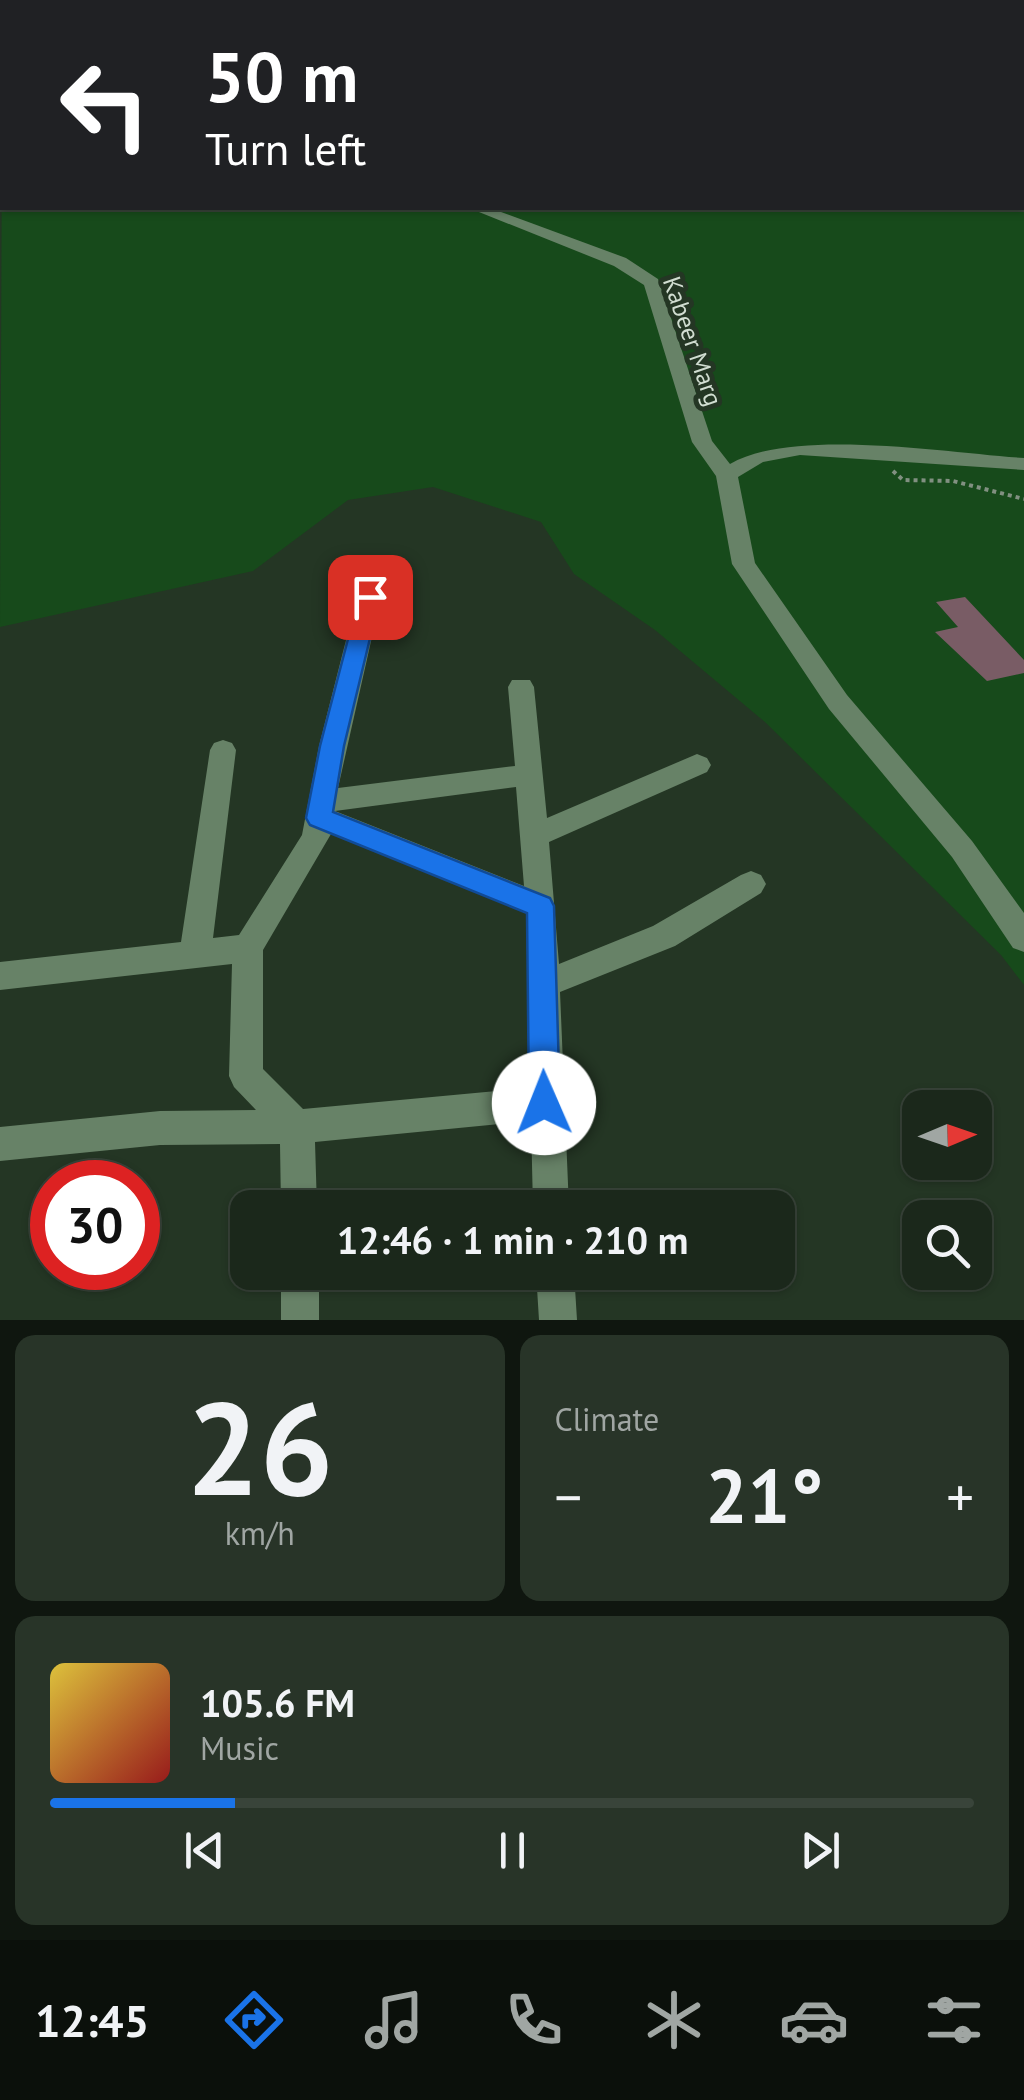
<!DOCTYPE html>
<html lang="en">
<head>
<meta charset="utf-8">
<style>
  :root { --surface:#1b281b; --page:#283428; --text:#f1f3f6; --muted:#a0a6a3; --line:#39443a; --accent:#1a73e8 }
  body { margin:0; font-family:"PT Sans",sans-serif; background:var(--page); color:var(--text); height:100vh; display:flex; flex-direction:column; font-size:38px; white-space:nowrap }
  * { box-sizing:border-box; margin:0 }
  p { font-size:32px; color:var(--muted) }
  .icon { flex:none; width:55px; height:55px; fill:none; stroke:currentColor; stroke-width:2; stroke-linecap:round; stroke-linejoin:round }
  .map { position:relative; height:1320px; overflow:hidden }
  .panel { display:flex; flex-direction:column; gap:15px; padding:15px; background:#0f160f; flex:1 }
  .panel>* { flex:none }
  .top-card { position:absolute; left:0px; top:0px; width:1025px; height:210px; box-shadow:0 2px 8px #0004,0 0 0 2px var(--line); background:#202124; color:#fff; overflow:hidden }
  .needle { width:65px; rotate:88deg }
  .buttons { position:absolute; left:902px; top:1090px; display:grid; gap:20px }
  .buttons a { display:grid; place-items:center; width:90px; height:90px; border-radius:20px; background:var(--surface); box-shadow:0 2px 8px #0004,0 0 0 2px var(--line); font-size:50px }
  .speed { position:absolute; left:30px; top:1160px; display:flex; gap:20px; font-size:50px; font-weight:700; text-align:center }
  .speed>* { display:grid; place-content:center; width:130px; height:130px; border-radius:50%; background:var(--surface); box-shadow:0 2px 8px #0004,0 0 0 2px var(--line); line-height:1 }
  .speed .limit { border:15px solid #d22; background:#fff; color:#111 }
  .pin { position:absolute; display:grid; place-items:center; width:85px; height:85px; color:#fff; margin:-42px; border-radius:20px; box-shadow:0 5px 15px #0006 }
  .me { position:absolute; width:110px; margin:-55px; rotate:359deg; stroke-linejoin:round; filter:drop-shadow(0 0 8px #0008) }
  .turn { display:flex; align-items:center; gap:35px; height:210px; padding:0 40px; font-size:45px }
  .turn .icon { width:130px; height:130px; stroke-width:2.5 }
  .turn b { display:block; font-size:70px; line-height:85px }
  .big { font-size:75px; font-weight:800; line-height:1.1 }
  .panel .widget { flex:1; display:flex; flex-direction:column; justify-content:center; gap:15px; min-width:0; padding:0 35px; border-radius:20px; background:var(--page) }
  .panel .dial { align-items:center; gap:0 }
  .dial b { font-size:130px; line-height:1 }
  .song { display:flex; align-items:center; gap:30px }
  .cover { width:120px; height:120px; border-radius:15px; background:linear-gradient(135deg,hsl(50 70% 55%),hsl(0 70% 35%)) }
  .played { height:10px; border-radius:5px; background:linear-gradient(90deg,var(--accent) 20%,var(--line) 20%) }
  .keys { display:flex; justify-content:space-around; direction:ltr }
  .heat { display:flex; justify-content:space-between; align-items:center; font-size:55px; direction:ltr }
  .panel .tiles { flex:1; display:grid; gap:15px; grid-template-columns:1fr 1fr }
  .widget:last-child { grid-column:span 2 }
  .trip { position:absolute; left:230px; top:1190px; width:565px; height:100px; border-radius:20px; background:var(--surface); box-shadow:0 2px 8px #0004,0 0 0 2px var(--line); font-weight:800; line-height:100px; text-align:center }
  .tabs { display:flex; height:160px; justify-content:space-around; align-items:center; background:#0b100b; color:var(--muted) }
  .tabs .icon { width:70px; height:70px }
  .tabs .active { color:var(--accent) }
  .tabs b { font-size:45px; color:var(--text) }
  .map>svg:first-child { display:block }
  .green { fill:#174a1b }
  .building { fill:#795c65 }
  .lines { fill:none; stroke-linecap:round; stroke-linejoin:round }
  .path { stroke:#819081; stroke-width:4; stroke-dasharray:4 4; stroke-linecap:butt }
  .minor { fill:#678267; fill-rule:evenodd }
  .route { fill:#1a73e8; stroke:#114b97; stroke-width:2.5 }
  .labels { text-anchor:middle; stroke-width:10; stroke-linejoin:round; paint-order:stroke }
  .far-street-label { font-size:25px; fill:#d1ddd1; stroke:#243624 }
</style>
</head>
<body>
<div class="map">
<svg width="1024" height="1320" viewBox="0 0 1024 1320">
  <rect width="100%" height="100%" fill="#243624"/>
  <g class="green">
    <path d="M94 0H764L92 2Z"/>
    <path d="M2 126V208H1022L1024 172V985L1001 955 765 722 655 630 574 574 541 522 433 487 348 500 253 571 0 627Z"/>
  </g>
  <path class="building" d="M965 597 1024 660V673L987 681 935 632 958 627 936 602Z"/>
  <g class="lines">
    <path class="path" d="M893 471 903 480 953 481 1024 499"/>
    <g class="minor">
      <path d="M977 0H989L990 2H979Z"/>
      <rect x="1022" y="8" width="2" height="8"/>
      <path d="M0 9 2 10V16L0 17Z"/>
      <rect x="0" y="30" width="2" height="8"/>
      <rect x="0" y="53" width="2" height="8"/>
      <rect x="0" y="87" width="2" height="8"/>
      <path d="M469 208H490L626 258 658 279 712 441 730 464C793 427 947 453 1024 458V470L800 455 763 462 738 477 755 563 847 695 972 841 1024 913V952L1013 948 952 857 829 709 732 564 716 476 692 442 644 285 614 266Z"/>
      <path d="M369 589 381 597 338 788 515 766 508 687 512 680H530L534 687 547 818 697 754 707 758 711 765 707 772 549 842 559 964 653 926 741 875 751 871 761 875 766 884 761 893 675 946 560 992 569 1208H533L531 1121 315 1142 317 1208H281L280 1144 160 1145 0 1161V1127L160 1111 256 1110 234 1087 229 1076 232 964 0 990V962L181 942 210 750 214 743 223 740 232 743 236 750 213 938 239 935 302 835 319 746 357 597ZM516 787 524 886 335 811ZM331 834 526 913 530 1088 303 1109 263 1069V950Z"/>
      <rect x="281" y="1272" width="38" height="48"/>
      <path d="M536 1272H574L577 1320H539Z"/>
    </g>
  </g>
  <path class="route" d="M370 590 380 597 344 746 333 812 550 898 554 906 560 1103 555 1114 544 1118 534 1114 529 1103 527 913 310 825 306 818 320 746 359 597Z"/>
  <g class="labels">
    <g class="far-street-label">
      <text transform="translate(693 341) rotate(71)" y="9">Kabeer Marg</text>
    </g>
  </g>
</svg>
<div class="buttons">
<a><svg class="needle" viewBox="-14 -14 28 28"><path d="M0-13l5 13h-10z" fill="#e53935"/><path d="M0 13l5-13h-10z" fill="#a0a6a3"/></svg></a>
<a><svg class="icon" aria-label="search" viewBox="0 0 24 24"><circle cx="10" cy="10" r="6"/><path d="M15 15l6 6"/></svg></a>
</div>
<div class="speed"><div class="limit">30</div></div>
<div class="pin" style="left:370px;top:597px;background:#d93025"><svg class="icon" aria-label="arrive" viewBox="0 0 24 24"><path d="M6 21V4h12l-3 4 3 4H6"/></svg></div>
<svg class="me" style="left:544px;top:1103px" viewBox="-20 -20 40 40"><circle r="19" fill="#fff"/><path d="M0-13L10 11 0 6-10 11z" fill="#1a73e8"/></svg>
<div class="trip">12:46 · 1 min · 210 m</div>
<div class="top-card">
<div class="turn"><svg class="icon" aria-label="left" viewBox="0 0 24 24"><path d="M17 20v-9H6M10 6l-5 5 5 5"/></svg><div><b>50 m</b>Turn left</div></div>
</div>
</div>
<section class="panel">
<div class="tiles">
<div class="widget dial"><b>26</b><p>km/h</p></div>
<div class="widget"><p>Climate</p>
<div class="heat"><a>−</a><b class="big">21°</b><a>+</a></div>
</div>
<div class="widget">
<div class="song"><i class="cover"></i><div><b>105.6 FM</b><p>Music</p></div></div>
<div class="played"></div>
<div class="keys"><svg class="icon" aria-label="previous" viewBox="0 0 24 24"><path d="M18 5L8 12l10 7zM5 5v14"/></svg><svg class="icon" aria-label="pause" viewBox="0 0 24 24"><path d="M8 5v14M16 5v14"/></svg><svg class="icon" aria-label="next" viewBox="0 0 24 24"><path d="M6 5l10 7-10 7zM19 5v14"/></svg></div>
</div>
</div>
</section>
<nav class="tabs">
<b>12:45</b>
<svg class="icon active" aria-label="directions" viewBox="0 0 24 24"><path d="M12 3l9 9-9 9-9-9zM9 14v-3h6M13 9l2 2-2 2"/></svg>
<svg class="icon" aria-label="music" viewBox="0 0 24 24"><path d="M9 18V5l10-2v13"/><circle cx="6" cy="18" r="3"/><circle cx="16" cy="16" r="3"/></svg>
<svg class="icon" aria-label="phone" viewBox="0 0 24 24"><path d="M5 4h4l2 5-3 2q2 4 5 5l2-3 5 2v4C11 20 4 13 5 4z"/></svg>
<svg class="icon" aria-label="climate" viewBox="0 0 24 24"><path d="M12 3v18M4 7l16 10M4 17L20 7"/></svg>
<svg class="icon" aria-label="car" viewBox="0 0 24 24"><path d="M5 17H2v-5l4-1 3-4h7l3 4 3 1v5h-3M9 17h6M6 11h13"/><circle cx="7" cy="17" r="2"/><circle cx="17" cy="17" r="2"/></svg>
<svg class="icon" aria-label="filters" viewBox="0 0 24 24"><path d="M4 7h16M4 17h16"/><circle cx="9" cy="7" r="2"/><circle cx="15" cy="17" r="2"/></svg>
</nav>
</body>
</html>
